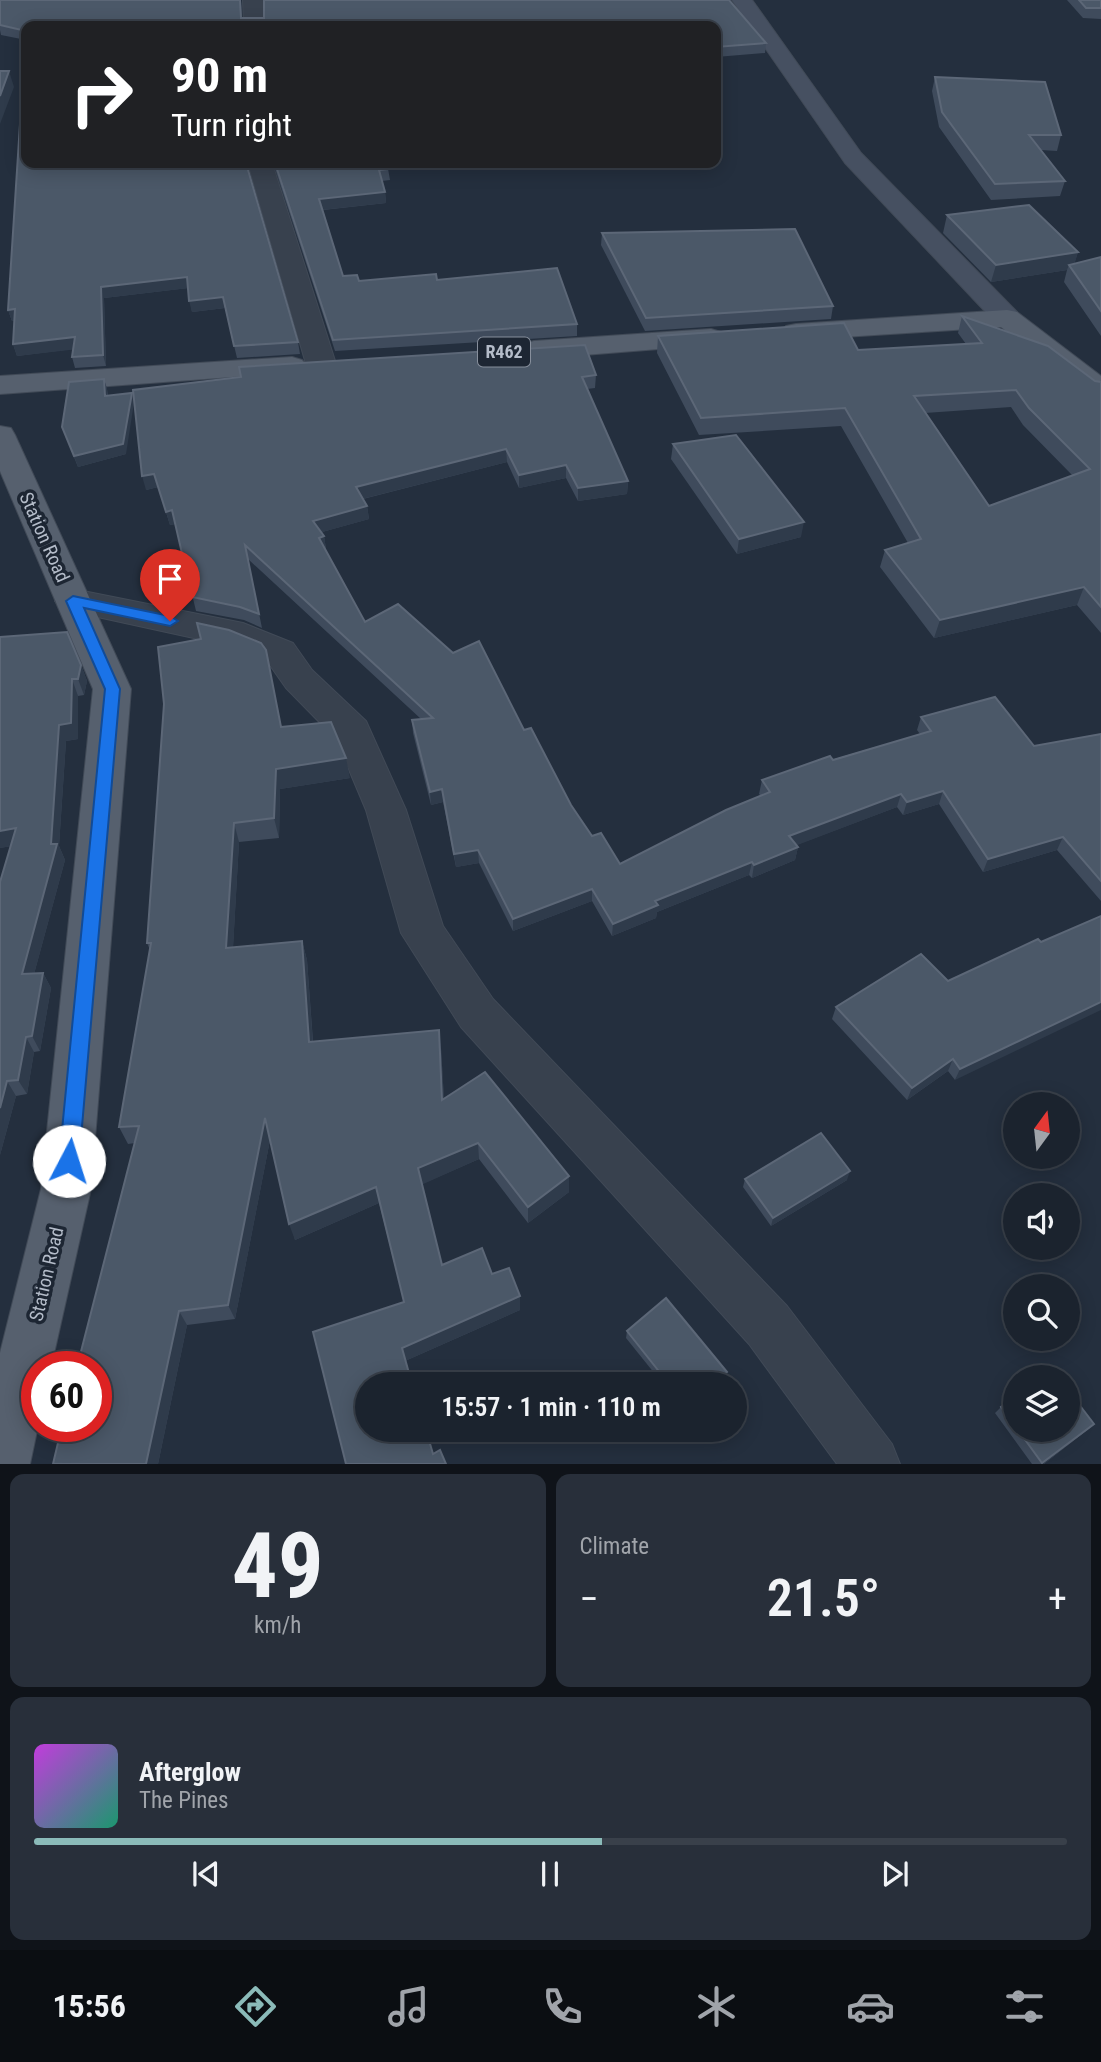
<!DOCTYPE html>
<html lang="en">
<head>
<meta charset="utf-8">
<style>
  :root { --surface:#1b232e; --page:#282f3a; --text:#f1f3f6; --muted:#a0a4aa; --line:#39404a; --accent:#8bbbb9 }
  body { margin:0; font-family:"Roboto Condensed",sans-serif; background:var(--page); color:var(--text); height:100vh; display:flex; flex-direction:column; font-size:26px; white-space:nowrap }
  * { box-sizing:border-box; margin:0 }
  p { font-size:23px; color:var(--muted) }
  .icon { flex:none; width:38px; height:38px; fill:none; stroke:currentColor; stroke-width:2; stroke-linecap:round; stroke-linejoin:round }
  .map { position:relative; height:1464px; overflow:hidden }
  .sheet { display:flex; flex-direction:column; gap:10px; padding:10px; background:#0f1319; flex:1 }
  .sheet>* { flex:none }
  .top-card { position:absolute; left:21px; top:21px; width:700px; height:147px; border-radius:14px; box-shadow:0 4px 18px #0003,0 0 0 2px var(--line); background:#202124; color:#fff; overflow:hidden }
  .needle { width:46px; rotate:15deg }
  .tools { position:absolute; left:1003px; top:1092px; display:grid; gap:14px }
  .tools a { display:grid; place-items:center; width:77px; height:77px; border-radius:50%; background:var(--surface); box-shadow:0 4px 18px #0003,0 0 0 2px var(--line); font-size:35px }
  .speed { position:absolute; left:21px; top:1351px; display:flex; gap:14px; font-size:35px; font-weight:700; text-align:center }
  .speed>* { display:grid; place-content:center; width:91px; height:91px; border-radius:50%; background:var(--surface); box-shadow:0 4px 18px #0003,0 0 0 2px var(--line); line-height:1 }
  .speed .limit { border:10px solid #d22; background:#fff; color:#111 }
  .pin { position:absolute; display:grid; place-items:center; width:60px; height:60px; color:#fff; margin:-72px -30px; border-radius:50% 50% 50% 0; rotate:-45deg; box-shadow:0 0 7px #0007 }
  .pin .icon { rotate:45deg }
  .me { position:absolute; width:77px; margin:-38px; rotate:5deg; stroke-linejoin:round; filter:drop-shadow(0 0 5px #0008) }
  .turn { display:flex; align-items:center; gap:24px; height:147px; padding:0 35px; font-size:32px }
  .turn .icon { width:91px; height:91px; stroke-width:2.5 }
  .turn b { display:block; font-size:49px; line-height:60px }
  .big { font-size:52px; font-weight:600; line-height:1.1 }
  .sheet .widget { flex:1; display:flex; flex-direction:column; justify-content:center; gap:10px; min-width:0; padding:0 24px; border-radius:14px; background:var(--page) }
  .sheet .dial { align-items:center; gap:0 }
  .dial b { font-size:91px; line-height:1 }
  .song { display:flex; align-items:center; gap:21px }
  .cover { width:84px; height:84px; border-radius:10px; background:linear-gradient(135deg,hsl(290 70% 55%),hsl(160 70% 35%)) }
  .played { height:7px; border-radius:4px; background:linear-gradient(90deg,var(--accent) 55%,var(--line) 55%) }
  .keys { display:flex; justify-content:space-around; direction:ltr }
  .heat { display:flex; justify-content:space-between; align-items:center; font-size:38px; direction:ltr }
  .sheet .tiles { flex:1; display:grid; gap:10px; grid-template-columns:1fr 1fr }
  .widget:last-child { grid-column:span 2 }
  .trip { position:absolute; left:355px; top:1372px; width:392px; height:70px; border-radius:35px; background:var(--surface); box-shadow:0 4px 18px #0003,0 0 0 2px var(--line); font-weight:600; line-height:70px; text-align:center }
  .menu { display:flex; height:112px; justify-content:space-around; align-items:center; background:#0b0e12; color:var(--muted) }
  .menu .icon { width:49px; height:49px }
  .menu .selected { color:var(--accent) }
  .menu b { font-size:32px; color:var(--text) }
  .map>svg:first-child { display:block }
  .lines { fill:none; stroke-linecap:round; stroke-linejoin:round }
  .street-casing { stroke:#414a57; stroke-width:2 }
  .secondary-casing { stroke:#414a57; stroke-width:2 }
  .primary-casing { stroke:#414a57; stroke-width:2 }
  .street { fill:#38414e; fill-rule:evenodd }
  .secondary { fill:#465061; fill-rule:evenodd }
  .primary { fill:#56606e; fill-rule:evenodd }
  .wall { fill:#3f4b5c; fill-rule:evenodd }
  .shaded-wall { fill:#2f3b4b }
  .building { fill:#4b5868; stroke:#5c6777; stroke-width:2; fill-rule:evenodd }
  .route { fill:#1a73e8; stroke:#114b97; stroke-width:2 }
  .labels { text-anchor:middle; stroke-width:7; stroke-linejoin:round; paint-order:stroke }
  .shield { fill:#1d2633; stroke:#878f9c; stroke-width:2 }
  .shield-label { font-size:18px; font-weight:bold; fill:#b4bcc9 }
  .street-label { font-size:19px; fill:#b4bcc9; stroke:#1d2633 }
</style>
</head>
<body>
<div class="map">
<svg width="1101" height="1464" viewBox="0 0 1101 1464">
  <rect width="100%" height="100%" fill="#242f3e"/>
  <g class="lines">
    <defs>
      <g id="street">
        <path d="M243 0H263L264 26H244Z"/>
        <path d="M248 163H272L336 364 331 370 321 373 311 370 306 364Z"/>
        <path d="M73 589 243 623 293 643 312 670 366 721 406 810 443 926 493 999 787 1306 892 1444 900 1464H837L749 1344 461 1027 401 933 366 810 336 739 286 688 267 661 235 647 61 609 55 601 61 593Z"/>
      </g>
      <path id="secondary" d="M732 0H752L861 153 1017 312 1021 318 1017 324H997L845 163Z"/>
      <g id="primary">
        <path d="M1007 310 1017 312 1101 376V399L1090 396 1001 327 796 340 786 338 782 332 786 326 796 324Z"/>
        <path d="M711 329 721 332 725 338 721 344 534 359 524 356 520 350 524 344 534 341Z"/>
        <path d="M292 357 302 360 307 366 302 372 0 394V376Z"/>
        <path d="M0 426 11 428 15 435 131 689 91 1189 51 1367H37L38 1426 30 1464H0V1353L41 1189 93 689 0 471Z"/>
      </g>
    </defs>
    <use href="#street" class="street-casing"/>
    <use href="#secondary" class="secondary-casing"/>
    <use href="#primary" class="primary-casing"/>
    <use href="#street" class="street"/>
    <use href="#secondary" class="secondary"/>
    <use href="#primary" class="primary"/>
  </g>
  <g class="wall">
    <path d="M0 0H241L242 18H264V0H729L766 43 765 53 716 57V26H26V163H246L298 342 300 354 237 358 225 308 192 312 188 288 104 298 106 366 75 368 72 357 73 349 17 356 13 344 15 321H12L8 310 26 40 1 35 0 30Z"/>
    <path d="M1067 0H1101V19L1083 18Z"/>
    <path d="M935 77 1061 135 1057 151 1041 150 1065 181 1060 196 991 200 939 127 932 91Z"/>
    <path d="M273 163H387L390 180 382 181 385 192 386 203 323 210 343 276 359 281 437 280 577 324V336L335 351Z"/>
    <path d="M947 215 1078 252 1074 264 1101 257V336L1064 282 1067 270 991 282 943 233Z"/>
    <path d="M602 233 833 306 831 319 645 331 601 245Z"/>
    <path d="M962 316 1095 381 1101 382V633L1077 605 934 638 880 567 885 550 908 543 841 426 699 435 657 353 658 336 858 350 966 344 958 333ZM1011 407 1023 425 1073 476 989 506 925 413Z"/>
    <path d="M596 375 595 388 587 389 628 481 627 494 578 501 566 478 519 488 507 462 363 499 367 506 369 519 322 532 324 536 326 549 325 550 365 622 524 730 571 805 592 836 620 864 761 796 759 794 762 780 920 734 917 730 921 717 1034 746 1101 734V901L1057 850 983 872 939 804 903 815 897 807 796 845 798 847 795 860 752 878 749 875 657 912 656 918 612 936 592 901 513 931 479 863 456 867 443 802 431 805 413 733 412 720 421 719 248 559 262 628 244 620 196 611 175 524 170 525 158 487 146 490 241 377Z"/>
    <path d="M104 379 107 389 108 396 126 454 78 467 62 427Z"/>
    <path d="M673 444 801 537 737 554 671 459Z"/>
    <path d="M0 637 81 665 87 681 84 695 78 696V739L66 741 59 846 65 860 34 974 43 973 51 988 40 1051 34 1052 27 1094 16 1096 0 1155 11 846 0 848Z"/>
    <path d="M282 727 350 778 280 789 279 838 239 842 233 947 302 941 307 960 313 1041 441 1048 444 1099 569 1192 528 1223 479 1159 422 1184 442 1265 492 1274 520 1296V1310L405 1361 433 1454 446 1464H346L404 1302 379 1203 295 1240 270 1140 235 1319 187 1325 158 1464H53L135 1143 128 1144 119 1127 150 950 147 943Z"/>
    <path d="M1041 942 955 1080 948 1071 907 1100 832 1019 836 1007 948 981Z"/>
    <path d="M745 1179 847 1180 771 1226 743 1187Z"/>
    <path d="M627 1331 727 1372 725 1378 719 1384H663L626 1338Z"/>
    <path d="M1015 1396V1430H1087L1044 1464H1032L995 1413 1001 1407Z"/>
  </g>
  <g class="shaded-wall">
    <path d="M9 71 14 87 0 124V96Z"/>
    <path d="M385 192 386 203 321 210 319 199Z"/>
    <path d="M1078 252 1073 269 1069 265 1067 270 991 282 996 265Z"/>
    <path d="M187 277 189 288 104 298 106 366 103 355 101 287Z"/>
    <path d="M223 297 225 308 192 312 189 301Z"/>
    <path d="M15 309 19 320 12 321 8 310Z"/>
    <path d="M75 337 78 349 17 356 13 344Z"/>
    <path d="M104 379 107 389 108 406 105 396Z"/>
    <path d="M132 393 134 403 126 454 78 467 74 456Z"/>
    <path d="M506 449 507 462 358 500 356 487Z"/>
    <path d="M566 465V478L519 488V475Z"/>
    <path d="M154 474 158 487 146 490 142 476Z"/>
    <path d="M628 481 627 494 578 501V488Z"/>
    <path d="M367 506 369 519 315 534 313 521Z"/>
    <path d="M172 510 176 524 170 525 166 512Z"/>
    <path d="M804 522 801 537 737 554 739 539Z"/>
    <path d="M324 536 326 549 321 551 319 538Z"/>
    <path d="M1084 587 1077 605 934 638 940 620Z"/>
    <path d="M81 665 87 681 84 695 78 679Z"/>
    <path d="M72 679 78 696V739L66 741 59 846 65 860 30 989 22 974 51 844 59 725Z"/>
    <path d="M346 758 350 778 280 789 279 838 274 818 276 769Z"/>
    <path d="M442 789 443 802 431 805 430 792Z"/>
    <path d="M943 791 939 804 903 815 907 802Z"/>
    <path d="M901 794 897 807 787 849 789 836Z"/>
    <path d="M234 823 239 842 232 966 226 948Z"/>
    <path d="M16 828 24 844 0 848V831Z"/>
    <path d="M1063 837 1057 850 983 872 988 859Z"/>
    <path d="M798 847 795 860 752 878 754 865Z"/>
    <path d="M478 850 479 863 456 867 454 854Z"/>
    <path d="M752 862 749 875 657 912 656 918 612 936 613 924 655 901Z"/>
    <path d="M592 889V901L513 931V919Z"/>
    <path d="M302 941 307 960 314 1059 309 1042Z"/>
    <path d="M43 973 51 988 40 1051 32 1036Z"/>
    <path d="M1101 1002V1010L955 1080 960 1069Z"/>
    <path d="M439 1030 441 1048 445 1117 442 1100Z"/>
    <path d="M26 1037 34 1052 27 1094 18 1080Z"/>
    <path d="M953 1059 948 1071 907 1100 912 1088Z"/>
    <path d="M7 1081 16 1096 0 1155V1108Z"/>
    <path d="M265 1118 271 1135 235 1319 228 1305Z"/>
    <path d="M478 1143 479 1159 421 1185 418 1168Z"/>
    <path d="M850 1171 847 1180 771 1226 773 1218Z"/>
    <path d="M569 1176V1192L528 1223V1207Z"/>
    <path d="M376 1187 379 1203 295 1240 289 1224Z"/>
    <path d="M520 1296V1310L405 1361 402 1348Z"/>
    <path d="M179 1311 187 1325 158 1464H146Z"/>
    <path d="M727 1372 725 1378 719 1384H713Z"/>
    <path d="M1094 1424 1087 1430 1044 1464H1042Z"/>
  </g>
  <g class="building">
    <path d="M0 0H240L241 18H264V0H729L766 43 716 47V26H26V163H246L298 342 234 346 223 297 189 301 187 277 101 287 103 355 72 357 75 337 13 344 15 309 8 310 26 31 0 25Z"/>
    <path d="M1079 0H1101V8H1086Z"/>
    <path d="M0 71H9L0 96Z"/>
    <path d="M935 77 1045 82 1061 135H1029L1065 181 995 184 942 112Z"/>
    <path d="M275 163H387L389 169 379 170 385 192 319 199 343 276 357 275 359 281 436 274 437 280 557 268 577 324 333 340Z"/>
    <path d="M1029 205 1078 252 996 265 947 215Z"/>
    <path d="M795 229 833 306 646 318 602 233Z"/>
    <path d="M1101 257V311L1069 265Z"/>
    <path d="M962 316 1048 346 1095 381 1101 382V607L1084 587 940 620 885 550 921 539 845 408 701 418 658 336 844 323 858 350 982 343ZM1016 390 1029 408 1090 469 989 506 914 396Z"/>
    <path d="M585 345 596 375 582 377 628 481 578 488 566 465 519 475 506 449 356 487 367 506 313 521 324 536 319 538 365 622 398 604 453 653 479 641 524 730 531 728 571 805 592 836 601 833 620 864 726 810 770 792 762 780 830 756 833 760 931 731 921 717 995 697 1034 746 1101 734V881L1063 837 988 859 943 791 907 802 901 794 789 836 798 847 754 865 752 862 655 901 658 905 613 924 592 889 513 919 478 850 454 854 442 789 430 792 412 720 433 718 245 545 259 614 240 607 192 597 172 510 166 512 154 474 142 476 133 390 241 377 239 367Z"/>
    <path d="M104 379 105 396 132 393 123 444 74 456 62 427 69 382Z"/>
    <path d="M736 435 804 522 739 539 673 444Z"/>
    <path d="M197 623 229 630 261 643 266 650 281 727 331 722 346 758 276 769 274 818 234 823 226 948 302 941 309 1042 439 1030 442 1100 485 1072 569 1176 528 1207 478 1143 418 1168 442 1265 482 1248 492 1274 509 1268 520 1296 402 1348 412 1384H368V1430H426L433 1454 440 1450 446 1464H346L313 1332 404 1302 376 1187 289 1224 265 1118 228 1305 179 1311 146 1464H53L62 1426H96V1367H77L139 1126 119 1127 151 943H147L164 704 158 647 201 639Z"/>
    <path d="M67 632 81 665 78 679H72L71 723 59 725 51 844H57L22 974 43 973 32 1036 26 1037 18 1080 7 1081 0 1108V882L16 828 0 831V637Z"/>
    <path d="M1101 916V1002L960 1069 953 1059 912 1088 836 1007 921 954 948 981 1038 939 1041 942Z"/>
    <path d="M821 1133 850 1171 773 1218 745 1179Z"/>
    <path d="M666 1298 727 1372 713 1384H669L627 1331Z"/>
    <path d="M1051 1370 1057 1377H1041Z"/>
    <path d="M1068 1390 1094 1424 1042 1463 1018 1430H1068Z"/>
    <path d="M1015 1396V1426L1001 1407Z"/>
  </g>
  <path class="route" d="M73 596 170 616 178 621 170 626 84 608 120 689 79 1161 76 1168 69 1171 62 1168 59 1161 105 689 66 601Z"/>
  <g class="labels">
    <rect class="shield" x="478" y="337.5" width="52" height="29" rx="5"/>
    <g class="shield-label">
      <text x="504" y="358">R462</text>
    </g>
    <g class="street-label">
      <text transform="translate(45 537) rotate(66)" y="7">Station Road</text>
      <text transform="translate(46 1274) rotate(-77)" y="7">Station Road</text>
    </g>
  </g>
</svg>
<div class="tools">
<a><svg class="needle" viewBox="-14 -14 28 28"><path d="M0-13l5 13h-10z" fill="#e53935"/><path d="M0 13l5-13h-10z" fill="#a0a4aa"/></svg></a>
<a><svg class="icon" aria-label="sound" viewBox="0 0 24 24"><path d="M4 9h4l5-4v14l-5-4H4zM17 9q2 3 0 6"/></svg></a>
<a><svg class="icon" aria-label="search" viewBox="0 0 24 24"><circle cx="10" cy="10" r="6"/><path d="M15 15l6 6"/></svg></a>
<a><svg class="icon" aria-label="layers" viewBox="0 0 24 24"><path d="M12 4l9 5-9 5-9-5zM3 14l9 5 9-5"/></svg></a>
</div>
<div class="speed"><div class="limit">60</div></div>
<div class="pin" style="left:170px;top:621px;background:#d93025"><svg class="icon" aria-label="arrive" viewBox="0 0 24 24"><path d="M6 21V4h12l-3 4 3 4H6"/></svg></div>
<svg class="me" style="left:69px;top:1161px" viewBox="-20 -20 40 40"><circle r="19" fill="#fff"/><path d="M0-13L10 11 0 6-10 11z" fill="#1a73e8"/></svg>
<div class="trip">15:57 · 1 min · 110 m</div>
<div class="top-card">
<div class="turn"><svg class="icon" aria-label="right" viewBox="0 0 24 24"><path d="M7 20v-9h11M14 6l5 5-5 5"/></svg><div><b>90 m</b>Turn right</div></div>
</div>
</div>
<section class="sheet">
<div class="tiles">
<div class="widget dial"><b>49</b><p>km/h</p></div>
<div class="widget"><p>Climate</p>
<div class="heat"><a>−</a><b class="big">21.5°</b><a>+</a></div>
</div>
<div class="widget">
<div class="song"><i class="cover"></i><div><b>Afterglow</b><p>The Pines</p></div></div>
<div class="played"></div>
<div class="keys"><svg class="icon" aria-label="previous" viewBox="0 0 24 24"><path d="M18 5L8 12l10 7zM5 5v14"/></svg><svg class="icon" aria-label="pause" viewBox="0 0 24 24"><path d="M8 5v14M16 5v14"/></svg><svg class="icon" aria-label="next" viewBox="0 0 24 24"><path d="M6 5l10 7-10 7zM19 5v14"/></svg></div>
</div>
</div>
</section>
<nav class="menu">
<b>15:56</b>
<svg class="icon selected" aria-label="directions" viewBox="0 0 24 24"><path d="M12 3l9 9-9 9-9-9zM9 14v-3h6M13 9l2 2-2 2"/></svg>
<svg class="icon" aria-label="music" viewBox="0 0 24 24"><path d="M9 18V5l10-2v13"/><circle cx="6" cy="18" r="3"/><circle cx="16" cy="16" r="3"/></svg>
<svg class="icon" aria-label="phone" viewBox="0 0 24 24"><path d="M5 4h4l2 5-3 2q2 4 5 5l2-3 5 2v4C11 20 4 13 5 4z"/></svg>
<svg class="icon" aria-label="climate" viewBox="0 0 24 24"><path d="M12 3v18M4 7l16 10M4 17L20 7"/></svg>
<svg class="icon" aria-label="car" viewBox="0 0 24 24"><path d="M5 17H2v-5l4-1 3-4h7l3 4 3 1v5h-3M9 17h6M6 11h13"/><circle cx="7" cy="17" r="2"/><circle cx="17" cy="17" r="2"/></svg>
<svg class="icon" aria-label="filters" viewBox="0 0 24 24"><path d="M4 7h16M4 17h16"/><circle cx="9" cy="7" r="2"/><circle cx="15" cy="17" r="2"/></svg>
</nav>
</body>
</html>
